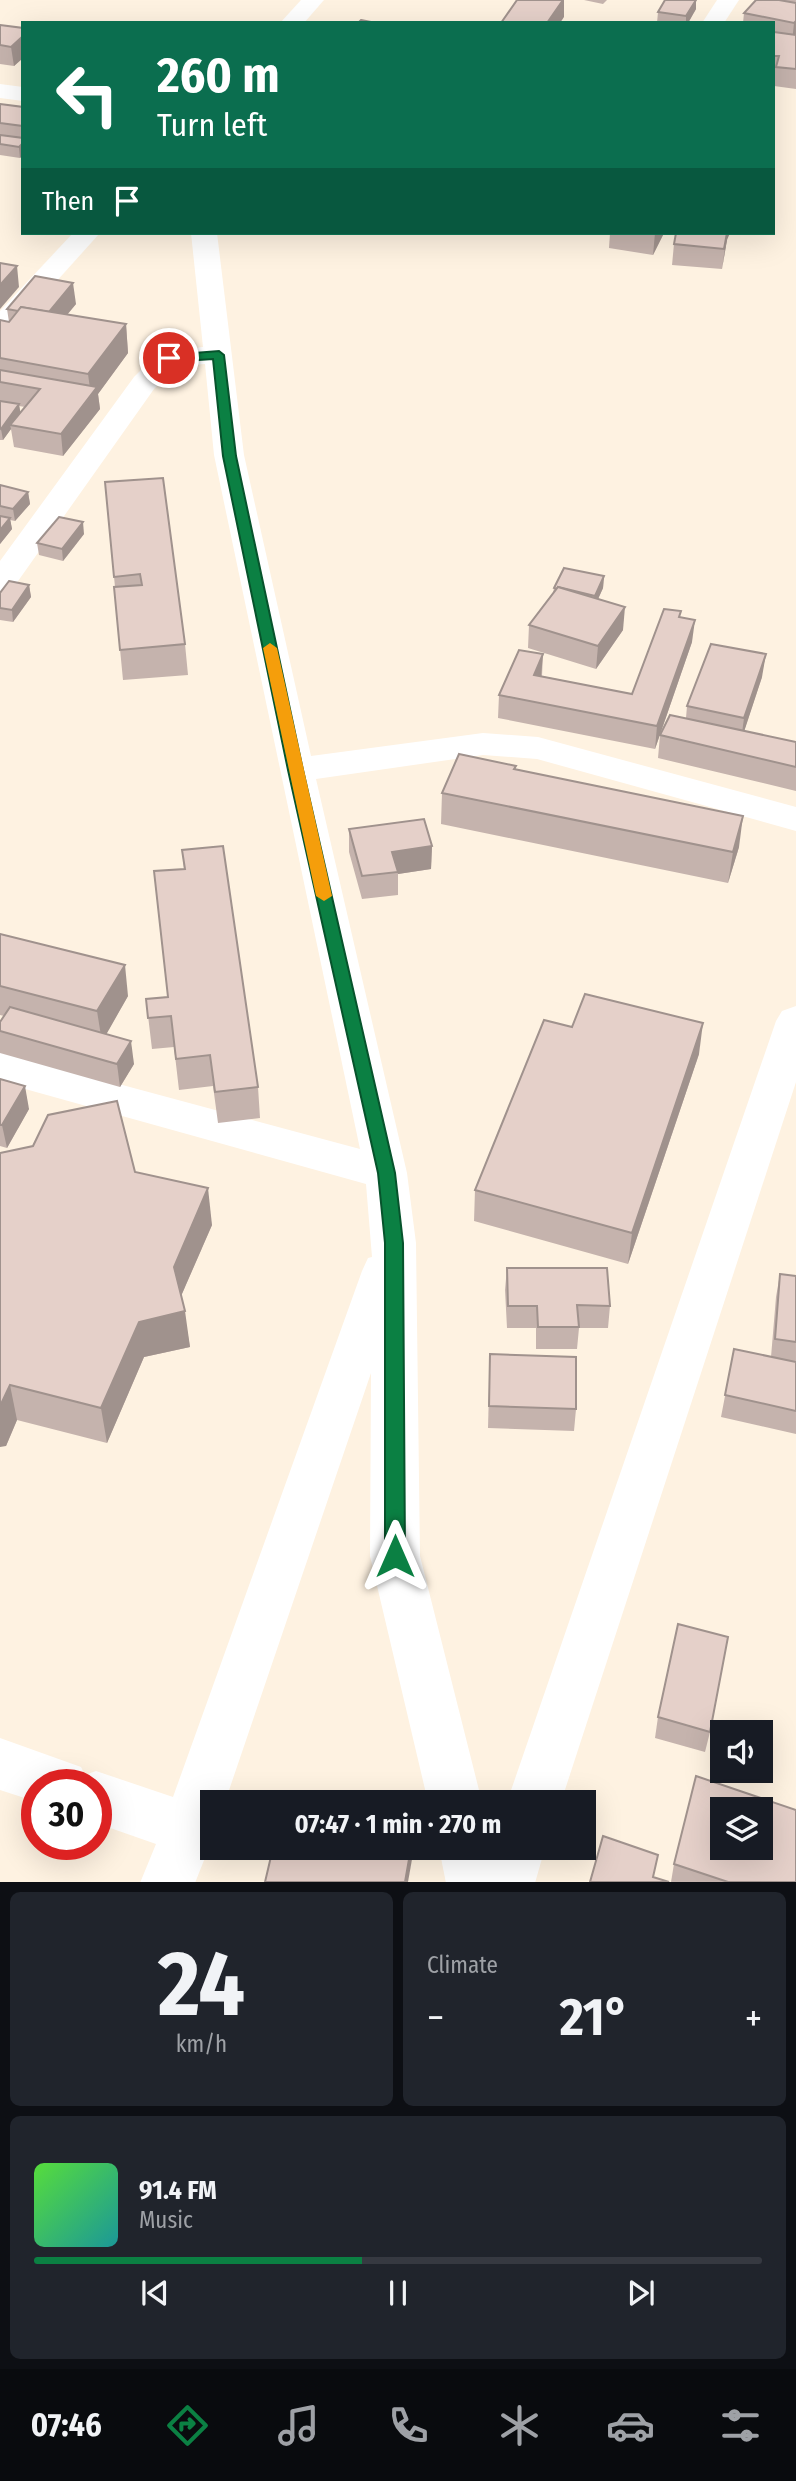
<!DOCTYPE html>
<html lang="en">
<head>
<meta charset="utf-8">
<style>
  :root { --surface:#171b24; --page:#20242c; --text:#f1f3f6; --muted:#9ea1a6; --line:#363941; --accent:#0b8043 }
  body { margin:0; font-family:"Fira Sans Condensed",sans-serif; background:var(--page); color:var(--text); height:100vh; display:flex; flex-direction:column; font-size:26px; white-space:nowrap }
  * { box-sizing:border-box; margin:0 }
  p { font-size:23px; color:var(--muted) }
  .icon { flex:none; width:38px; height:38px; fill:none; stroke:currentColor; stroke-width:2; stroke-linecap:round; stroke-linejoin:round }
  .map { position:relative; height:1882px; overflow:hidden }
  .sheet { display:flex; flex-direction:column; gap:10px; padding:10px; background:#0d0f14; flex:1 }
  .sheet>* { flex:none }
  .banner { position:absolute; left:21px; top:21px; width:754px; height:214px; border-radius:0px; box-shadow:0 7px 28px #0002; background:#0b6e4f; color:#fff; overflow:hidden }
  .buttons { position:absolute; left:710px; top:1720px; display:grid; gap:14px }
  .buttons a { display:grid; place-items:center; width:63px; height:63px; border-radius:0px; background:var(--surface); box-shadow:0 7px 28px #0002; font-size:35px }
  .speed { position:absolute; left:21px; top:1769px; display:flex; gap:14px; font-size:35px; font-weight:700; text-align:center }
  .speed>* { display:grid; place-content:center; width:91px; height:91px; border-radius:50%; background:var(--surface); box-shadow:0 7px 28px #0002; line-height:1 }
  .speed .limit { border:10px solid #d22; background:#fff; color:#111 }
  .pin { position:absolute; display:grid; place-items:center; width:60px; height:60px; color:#fff; margin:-30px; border:4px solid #fff; border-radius:50%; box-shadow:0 2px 7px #0007 }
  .me { position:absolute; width:77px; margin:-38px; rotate:0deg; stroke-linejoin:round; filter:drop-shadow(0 0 5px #0008) }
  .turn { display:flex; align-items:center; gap:24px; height:147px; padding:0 21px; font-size:32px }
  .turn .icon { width:91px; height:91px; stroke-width:2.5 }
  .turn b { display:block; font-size:49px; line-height:60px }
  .then { display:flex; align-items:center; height:66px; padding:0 21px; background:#0003; gap:14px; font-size:26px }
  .big { font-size:52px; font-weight:700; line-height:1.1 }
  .sheet .tile { flex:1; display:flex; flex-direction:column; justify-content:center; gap:10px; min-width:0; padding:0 24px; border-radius:10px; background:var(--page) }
  .sheet .dial { align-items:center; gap:0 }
  .dial b { font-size:91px; line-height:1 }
  .song { display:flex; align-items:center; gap:21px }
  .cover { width:84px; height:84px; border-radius:10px; background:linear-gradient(135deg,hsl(110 70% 55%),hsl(180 70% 35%)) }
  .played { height:7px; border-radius:4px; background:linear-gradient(90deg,var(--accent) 45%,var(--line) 45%) }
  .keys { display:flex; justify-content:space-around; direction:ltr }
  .heat { display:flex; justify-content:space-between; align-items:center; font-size:38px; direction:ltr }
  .sheet .tiles { flex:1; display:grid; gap:10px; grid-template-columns:1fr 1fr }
  .tile:last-child { grid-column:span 2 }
  .trip { position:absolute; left:200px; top:1790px; width:396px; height:70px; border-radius:0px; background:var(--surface); box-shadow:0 7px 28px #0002; font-weight:700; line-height:70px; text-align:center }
  .tabs { display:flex; height:112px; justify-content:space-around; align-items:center; background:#090b0e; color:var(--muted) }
  .tabs .icon { width:49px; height:49px }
  .tabs .current { color:var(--accent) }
  .tabs b { font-size:32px; color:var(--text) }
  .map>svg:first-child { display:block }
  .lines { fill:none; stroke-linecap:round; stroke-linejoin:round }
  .street { fill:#fff; fill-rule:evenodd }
  .wall { fill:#c5b3ad; fill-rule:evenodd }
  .shaded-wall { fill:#a0928d }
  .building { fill:#e5d0c9; stroke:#a0928d; stroke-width:2; fill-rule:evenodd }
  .route { fill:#0b8043; stroke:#07532c; stroke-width:2 }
  .slow { fill:#f59e0b }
</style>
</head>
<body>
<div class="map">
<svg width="796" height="1883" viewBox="0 0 796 1883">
  <rect width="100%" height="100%" fill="#fef2e1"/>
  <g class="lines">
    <g class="street">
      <path d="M301 0H324L304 23H280Z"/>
      <path d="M717 0H739L724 23H702Z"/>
      <path d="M0 84 23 87V101L0 98Z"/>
      <path d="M73 233H100L10 333 0 335V311Z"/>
      <path d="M191 233H217L244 455 311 756 483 733 538 737 796 807V831L537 759 483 755 316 779 407 1173 416 1243 420 1556 482 1802H428L370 1556 371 1373 225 1802H212V1840L195 1883H140L156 1844 96 1823V1785H37V1802L0 1790V1738L81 1767 85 1775 96 1771 173 1797 362 1271 368 1258 372 1257 366 1184 0 1082V1052L360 1149 214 455 205 364 177 366 154 389 11 591 0 594V561L134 377 159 352 203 347Z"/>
      <path d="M796 1006V1082L561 1802H507L776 1021 782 1011Z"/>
      <path d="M439 1848H545L535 1883H446Z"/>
    </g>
  </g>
  <g class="wall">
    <path d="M584 0H607L603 4Z"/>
    <path d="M665 0H696V9L688 23H657L658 12Z"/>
    <path d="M756 0H796V89L774 86 775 76H774V23H743L744 13Z"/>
    <path d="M0 25 23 28V58L14 66 0 64Z"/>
    <path d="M0 104 23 107V155L20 158 0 155Z"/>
    <path d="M610 233H664L653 255 609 248Z"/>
    <path d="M727 240 722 269 672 265 674 244Z"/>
    <path d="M76 304 67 315 126 324 128 353 98 394 100 409 63 456 14 447 11 429 3 440H0V320L9 322 7 309ZM19 406 25 407 20 413Z"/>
    <path d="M105 482 185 644 188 675 123 680 114 587H115Z"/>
    <path d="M0 485 28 492 30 504 15 521 10 520 12 529 0 544Z"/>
    <path d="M84 534 63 561 39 555 37 543Z"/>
    <path d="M604 576 603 588 598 599 623 630 596 669 528 648 529 625 553 593 554 588Z"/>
    <path d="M29 585 31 597 13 622 0 620V593Z"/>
    <path d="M680 617 692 642 655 749 498 718 499 695 543 654 542 676 632 694Z"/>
    <path d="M762 677 744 731 796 742V791L658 758 660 735 686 718 687 706Z"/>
    <path d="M516 766V770L739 847 728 883 441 824 442 793Z"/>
    <path d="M349 829 432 846 431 869 398 874V895L362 899 349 852Z"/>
    <path d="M182 850 258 1087 260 1118 218 1123 213 1086 179 1090 174 1047 152 1049 146 999 168 997 184 869Z"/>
    <path d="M0 934 128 996 106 1034 134 1064 120 1087 0 1053V1022L4 1016 0 1015Z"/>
    <path d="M572 1027 699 1054 628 1264 474 1221 475 1190Z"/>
    <path d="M0 1079 29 1109 7 1148 0 1146Z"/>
    <path d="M0 1153 135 1172 212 1225 181 1296 190 1347 144 1357 107 1443 17 1420 6 1446Z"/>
    <path d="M507 1268 610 1306 608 1328H579L577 1349H536V1328H507L505 1290Z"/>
    <path d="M780 1274 796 1276V1434L721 1417 734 1349 771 1357 776 1297Z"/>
    <path d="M490 1354 576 1409 574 1431 488 1428Z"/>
    <path d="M658 1717 710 1732 705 1752 655 1738Z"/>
    <path d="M674 1864 796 1882H671Z"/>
  </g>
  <g class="shaded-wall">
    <path d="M563 0H564V17L560 23H547Z"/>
    <path d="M696 0V9L688 23H686V16Z"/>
    <path d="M796 21V38L792 42 794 23Z"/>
    <path d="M23 36V58L14 66 11 47Z"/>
    <path d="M23 143V155L20 158 19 147Z"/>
    <path d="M655 233H664L653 255Z"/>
    <path d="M727 233H730L727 240 722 269Z"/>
    <path d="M17 266 19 287 0 309V285Z"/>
    <path d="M73 283 76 304 49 336 46 315Z"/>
    <path d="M126 324 128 353 98 394 100 409 63 456 61 434 91 396 88 374Z"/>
    <path d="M19 404 21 416 10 425 11 429 3 440 1 429Z"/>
    <path d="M28 492 30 504 15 521 13 509Z"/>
    <path d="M10 518 12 529 0 544V530Z"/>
    <path d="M83 522 84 534 63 561 62 549Z"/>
    <path d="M604 576 603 588 594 608 595 596Z"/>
    <path d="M29 585 31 597 13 622 12 610Z"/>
    <path d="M625 607 623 630 596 669 598 646Z"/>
    <path d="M695 620 692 642 655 749 657 726Z"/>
    <path d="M543 654 541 677 534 675Z"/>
    <path d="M766 654 762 677 741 741 744 718Z"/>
    <path d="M743 816 739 847 728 883 733 852Z"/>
    <path d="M432 846 431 869 398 874 392 852Z"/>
    <path d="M125 965 128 996 102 1042 97 1011Z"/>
    <path d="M703 1023 699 1054 628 1264 632 1233Z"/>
    <path d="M131 1041 134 1064 120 1087 117 1064Z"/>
    <path d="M25 1086 29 1109 7 1148 2 1125Z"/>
    <path d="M208 1188 212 1225 178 1303 174 1267Z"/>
    <path d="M185 1311 190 1347 144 1357 107 1443 101 1408 139 1322Z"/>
    <path d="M10 1385 17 1420 6 1446 0 1447V1406Z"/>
    <path d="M411 1848H414L408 1882H405Z"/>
  </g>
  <g class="building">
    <path d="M517 0H563L547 23H501Z"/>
    <path d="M665 0H696L686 16 658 12Z"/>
    <path d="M756 0H779L796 3V21L794 23 744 13Z"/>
    <path d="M361 20 376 23H358Z"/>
    <path d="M0 25 23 28V36L11 47 0 45Z"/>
    <path d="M774 32 796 35V69L776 67 779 56H774Z"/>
    <path d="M0 104 23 107V126L0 123Z"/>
    <path d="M0 135 23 138V143L19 147 0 144Z"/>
    <path d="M676 233H727L724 249 674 244Z"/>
    <path d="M0 263 17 266 0 285Z"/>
    <path d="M35 276 73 283 49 312 21 307 18 311 7 309Z"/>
    <path d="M21 307 126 324 88 374 0 358V320L9 322Z"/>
    <path d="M0 370 97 387 61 434 10 425 40 389 0 382Z"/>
    <path d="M0 401 19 404 1 429 0 428Z"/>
    <path d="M163 478 185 644 120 650 114 587 142 585 140 574 114 577 105 482Z"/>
    <path d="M0 485 28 492 13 509 0 506Z"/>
    <path d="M0 516 10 518 0 530Z"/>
    <path d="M59 517 83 522 62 549 37 543Z"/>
    <path d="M564 568 604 576 595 596 558 587 557 589 554 588Z"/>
    <path d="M9 581 29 585 12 610 0 608V593Z"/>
    <path d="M558 587 625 607 598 646 529 625Z"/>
    <path d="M664 609 681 611 679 617 695 620 657 726 499 695 519 650 543 654 534 675 632 694Z"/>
    <path d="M711 644 766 654 744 718 687 706Z"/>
    <path d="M670 715 796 742V767L660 735Z"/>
    <path d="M459 754 516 766 514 769 743 816 733 852 442 793Z"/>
    <path d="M424 819 432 846 392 852 398 872 362 876 349 829Z"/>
    <path d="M223 846 258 1087 215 1092 210 1055 176 1059 171 1016 148 1018 146 999 168 997 154 871 185 869 182 850Z"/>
    <path d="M0 934 125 965 97 1011 0 986Z"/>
    <path d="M585 994 703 1023 632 1233 475 1190 544 1020 572 1027Z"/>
    <path d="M10 1007 131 1041 117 1064 0 1031V1022Z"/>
    <path d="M0 1079 25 1086 2 1125H0Z"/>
    <path d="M117 1101 135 1172 208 1188 174 1267 185 1311 139 1322 101 1408 10 1385 0 1406V1153L33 1146 48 1115Z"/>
    <path d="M507 1268H607L610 1306 577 1305 579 1327H538L537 1306H508Z"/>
    <path d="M780 1274 796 1276V1342L775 1339Z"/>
    <path d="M734 1349 796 1362V1411L725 1395Z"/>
    <path d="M490 1354 576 1357V1409L489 1406Z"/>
    <path d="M678 1624 728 1637 710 1732 658 1717Z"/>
    <path d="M696 1776 796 1810V1882H728L674 1864ZM723 1810H761V1848H723Z"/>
    <path d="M285 1793 335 1802H283Z"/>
    <path d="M603 1836 658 1855 653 1877 669 1882H590Z"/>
    <path d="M273 1848H411L405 1882H265Z"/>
  </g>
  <path class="route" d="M219 351 224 355 236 456 303 770 395 1173 403 1243 405 1556 402 1563 395 1566 388 1563 385 1556V1243L378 1173 288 770 223 456 213 359 169 362 163 358 169 355Z"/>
  <path class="slow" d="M270 643 277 648 332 896 324 901 316 896 263 648Z"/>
</svg>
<div class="buttons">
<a><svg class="icon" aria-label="sound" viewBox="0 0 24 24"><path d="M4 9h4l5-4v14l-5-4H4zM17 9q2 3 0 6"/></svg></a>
<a><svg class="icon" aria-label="layers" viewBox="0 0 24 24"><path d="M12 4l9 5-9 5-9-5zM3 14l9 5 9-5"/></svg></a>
</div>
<div class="speed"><div class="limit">30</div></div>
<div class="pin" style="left:169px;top:358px;background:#d93025"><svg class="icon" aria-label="arrive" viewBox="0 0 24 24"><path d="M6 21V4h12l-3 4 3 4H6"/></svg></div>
<svg class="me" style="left:395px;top:1556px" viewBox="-20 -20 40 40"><path d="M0-17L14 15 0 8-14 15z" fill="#0b8043" stroke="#fff" stroke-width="4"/></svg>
<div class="trip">07:47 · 1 min · 270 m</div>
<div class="banner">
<div class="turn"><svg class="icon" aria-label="left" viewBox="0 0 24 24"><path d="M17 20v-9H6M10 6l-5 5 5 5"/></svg><div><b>260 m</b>Turn left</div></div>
<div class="then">Then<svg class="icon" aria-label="arrive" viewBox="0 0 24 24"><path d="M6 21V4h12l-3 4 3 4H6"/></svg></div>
</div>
</div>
<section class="sheet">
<div class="tiles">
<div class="tile dial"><b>24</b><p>km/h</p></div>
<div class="tile"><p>Climate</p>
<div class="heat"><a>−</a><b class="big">21°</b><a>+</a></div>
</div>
<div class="tile">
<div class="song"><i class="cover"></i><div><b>91.4 FM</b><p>Music</p></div></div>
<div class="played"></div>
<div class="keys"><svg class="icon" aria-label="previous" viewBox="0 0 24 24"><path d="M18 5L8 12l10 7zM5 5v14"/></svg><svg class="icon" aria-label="pause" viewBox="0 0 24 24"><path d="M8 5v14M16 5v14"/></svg><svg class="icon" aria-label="next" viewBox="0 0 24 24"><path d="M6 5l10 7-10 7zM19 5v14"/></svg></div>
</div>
</div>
</section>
<nav class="tabs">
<b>07:46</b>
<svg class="icon current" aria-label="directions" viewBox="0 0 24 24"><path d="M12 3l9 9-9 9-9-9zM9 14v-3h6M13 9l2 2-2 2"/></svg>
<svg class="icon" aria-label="music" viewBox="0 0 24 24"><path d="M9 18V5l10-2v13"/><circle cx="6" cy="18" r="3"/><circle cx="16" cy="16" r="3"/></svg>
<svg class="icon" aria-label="phone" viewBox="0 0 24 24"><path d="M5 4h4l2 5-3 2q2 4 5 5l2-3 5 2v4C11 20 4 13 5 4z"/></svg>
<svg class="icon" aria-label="climate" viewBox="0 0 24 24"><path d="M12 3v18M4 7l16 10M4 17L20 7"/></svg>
<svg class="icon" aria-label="car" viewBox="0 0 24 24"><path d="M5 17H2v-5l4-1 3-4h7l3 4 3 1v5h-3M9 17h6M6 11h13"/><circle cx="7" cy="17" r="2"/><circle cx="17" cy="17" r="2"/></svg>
<svg class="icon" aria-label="filters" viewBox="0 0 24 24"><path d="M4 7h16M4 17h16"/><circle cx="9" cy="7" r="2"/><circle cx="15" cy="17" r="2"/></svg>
</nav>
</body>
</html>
